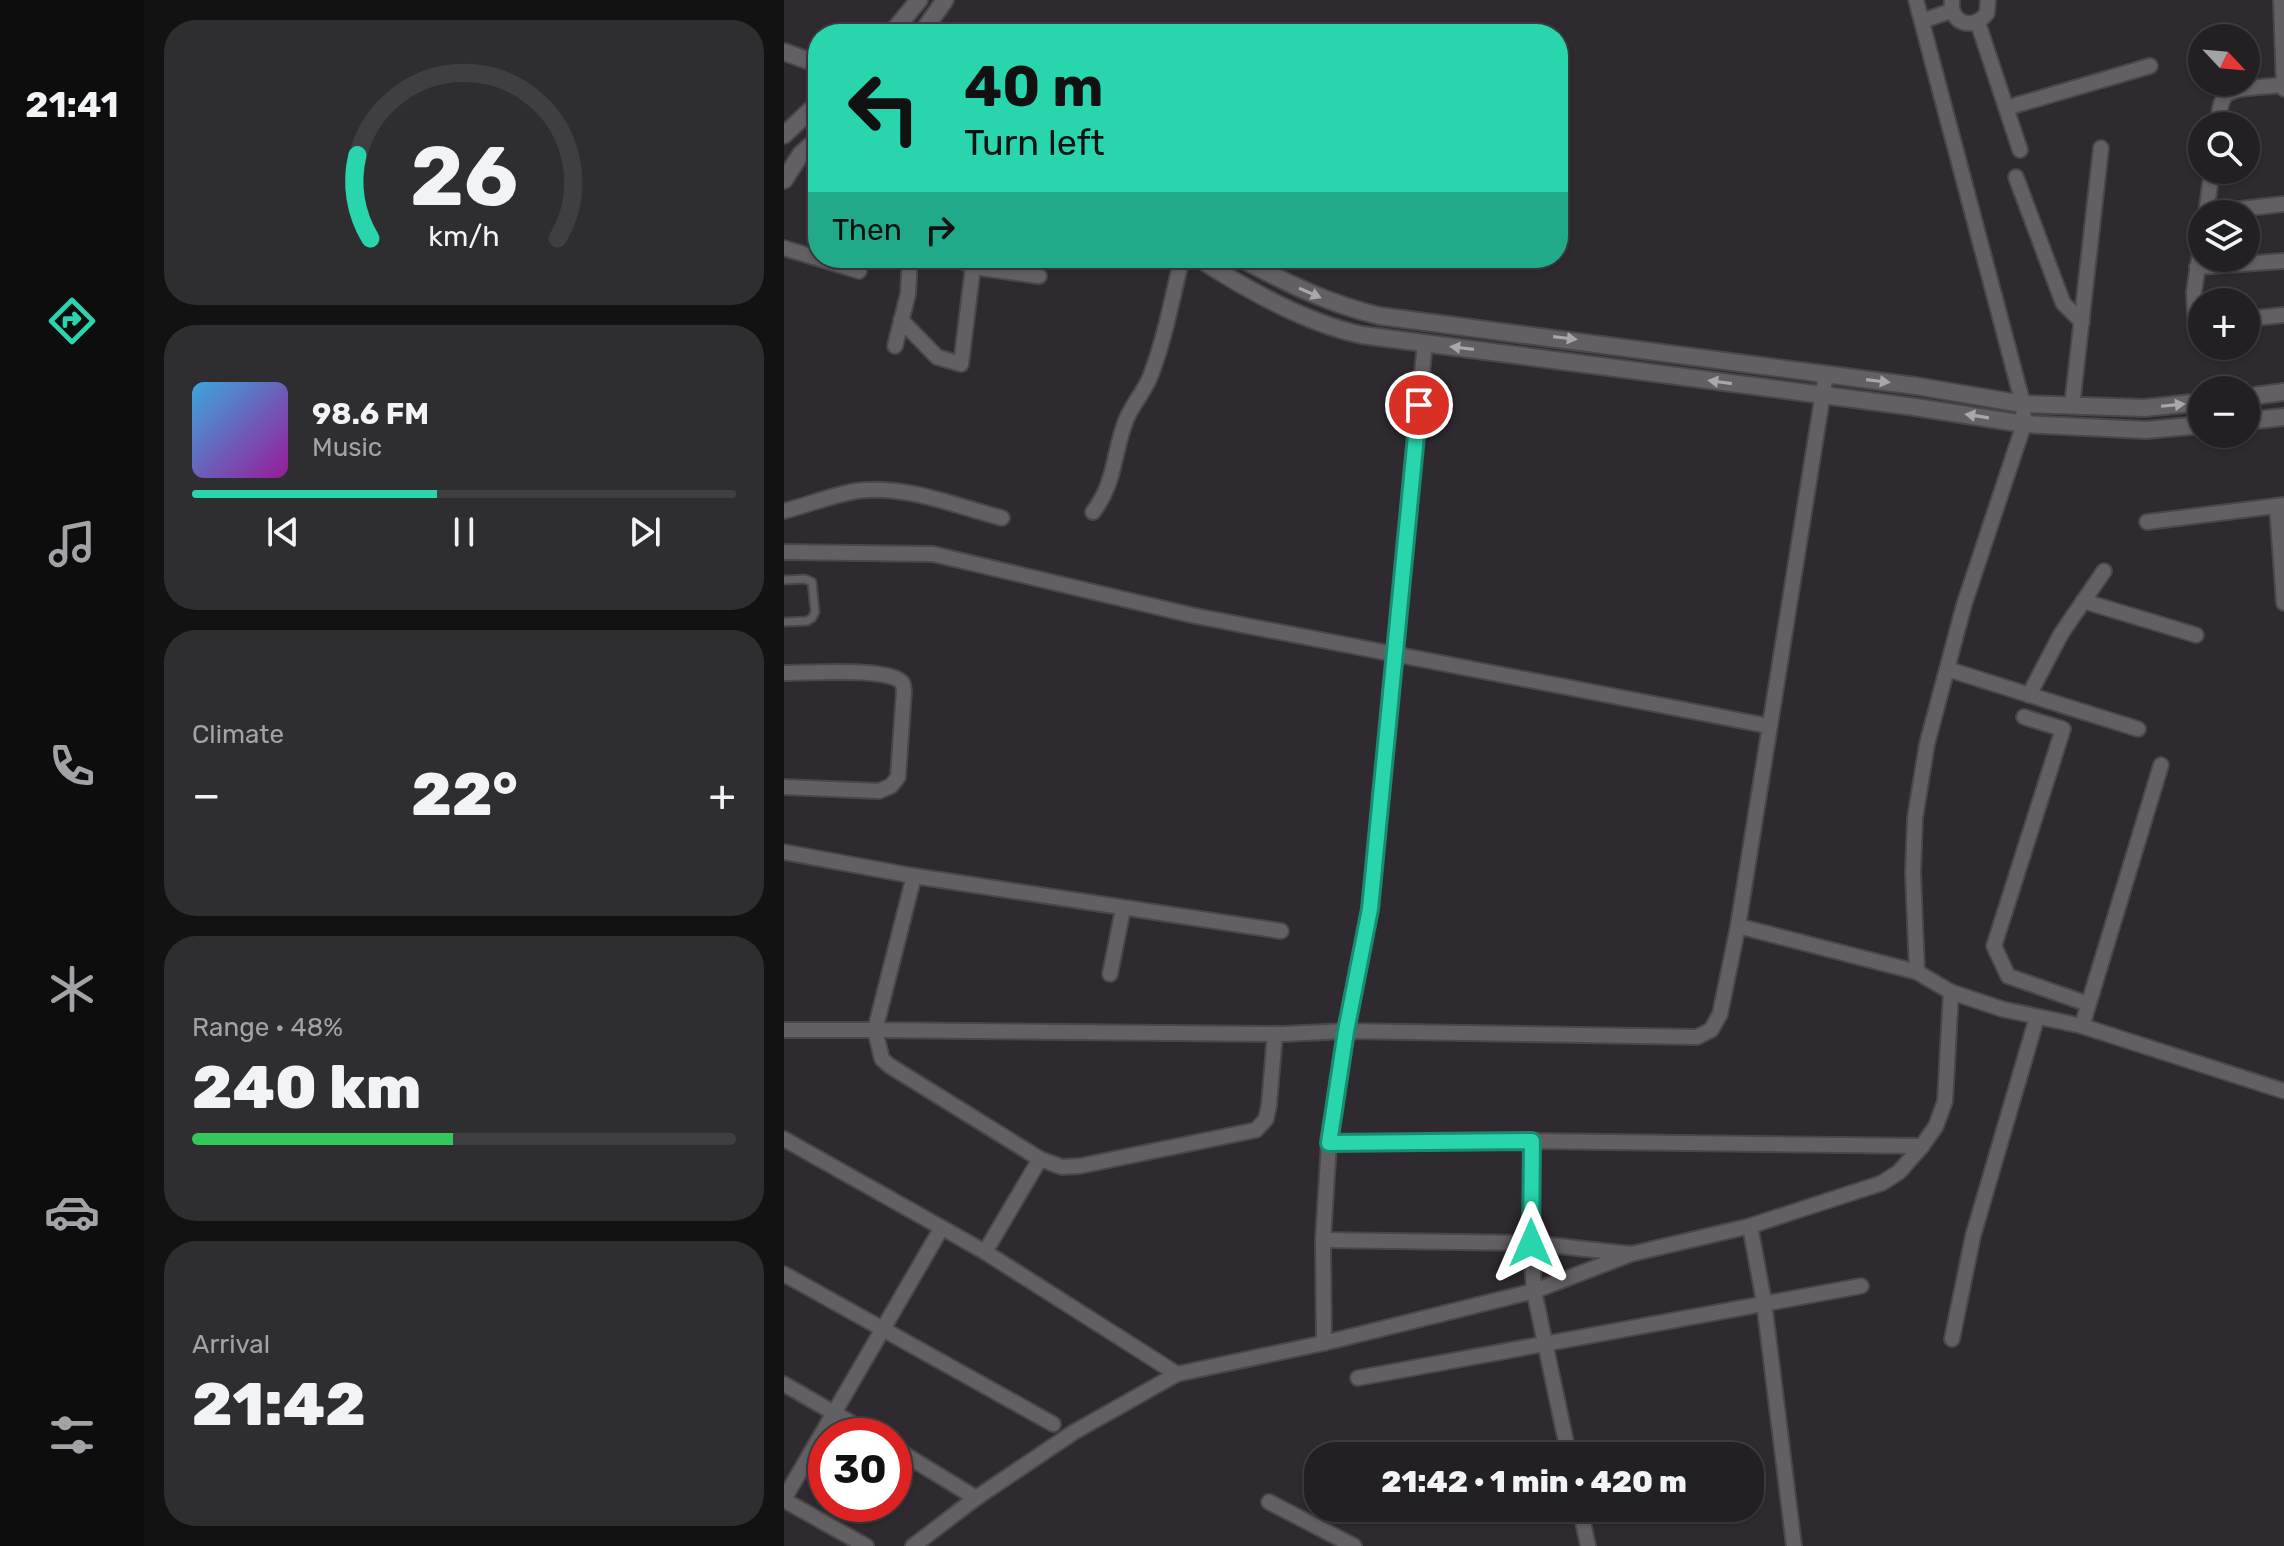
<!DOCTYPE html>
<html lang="en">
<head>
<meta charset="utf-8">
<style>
  :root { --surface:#222023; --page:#2e2d30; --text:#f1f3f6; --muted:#a2a3a6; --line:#3f3e41; --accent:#28d5ad }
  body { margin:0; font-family:Rubik,sans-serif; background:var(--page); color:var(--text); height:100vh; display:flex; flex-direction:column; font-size:30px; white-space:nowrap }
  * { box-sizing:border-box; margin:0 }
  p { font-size:26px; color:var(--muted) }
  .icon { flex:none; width:44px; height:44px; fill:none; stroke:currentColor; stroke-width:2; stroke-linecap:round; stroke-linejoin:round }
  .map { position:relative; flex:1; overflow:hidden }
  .details { display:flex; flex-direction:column; gap:20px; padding:20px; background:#131213; width:640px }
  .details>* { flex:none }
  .banner { position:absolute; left:24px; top:24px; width:760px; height:244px; border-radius:32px; box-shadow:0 2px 6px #0004,0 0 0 2px var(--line); background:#28d5ad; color:#111; overflow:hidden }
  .needle { width:52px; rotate:116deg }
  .tools { position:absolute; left:1404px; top:24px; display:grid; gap:16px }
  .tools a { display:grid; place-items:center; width:72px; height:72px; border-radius:50%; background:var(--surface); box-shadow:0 2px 6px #0004,0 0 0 2px var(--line); font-size:40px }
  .speed { position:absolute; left:24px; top:1418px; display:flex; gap:16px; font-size:40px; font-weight:700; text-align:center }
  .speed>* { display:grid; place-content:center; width:104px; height:104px; border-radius:50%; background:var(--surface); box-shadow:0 2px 6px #0004,0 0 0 2px var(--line); line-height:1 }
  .speed .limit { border:12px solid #d22; background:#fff; color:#111 }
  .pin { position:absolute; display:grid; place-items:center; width:68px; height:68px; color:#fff; margin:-34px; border:4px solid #fff; border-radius:50%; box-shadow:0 2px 8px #0007 }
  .me { position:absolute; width:88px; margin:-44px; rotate:0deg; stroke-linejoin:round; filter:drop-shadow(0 0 6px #0008) }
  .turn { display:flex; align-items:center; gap:28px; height:168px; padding:0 24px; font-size:36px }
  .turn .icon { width:104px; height:104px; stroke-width:2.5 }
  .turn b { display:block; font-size:56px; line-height:68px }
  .then { display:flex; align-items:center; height:76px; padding:0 24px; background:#0003; gap:16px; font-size:30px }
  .big { font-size:60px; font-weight:800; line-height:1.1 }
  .details .tile { flex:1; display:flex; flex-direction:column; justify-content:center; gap:12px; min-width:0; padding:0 28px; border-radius:32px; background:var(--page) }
  .details .dial { align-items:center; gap:0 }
  .dial svg { height:208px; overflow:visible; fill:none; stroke:var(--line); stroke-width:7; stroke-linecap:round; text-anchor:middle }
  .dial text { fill:var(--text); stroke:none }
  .song { display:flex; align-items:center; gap:24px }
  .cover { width:96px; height:96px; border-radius:12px; background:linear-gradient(135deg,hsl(200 70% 55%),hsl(300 70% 35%)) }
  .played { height:8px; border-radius:4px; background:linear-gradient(90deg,var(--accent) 45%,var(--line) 45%) }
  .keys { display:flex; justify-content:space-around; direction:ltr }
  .heat { display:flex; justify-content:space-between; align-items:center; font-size:44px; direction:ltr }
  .charge { height:12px; border-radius:6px; background:linear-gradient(90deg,#34c759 48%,var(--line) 0) }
  .trip { position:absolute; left:520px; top:1442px; width:460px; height:80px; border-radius:32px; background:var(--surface); box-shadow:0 2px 6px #0004,0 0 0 2px var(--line); font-weight:800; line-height:80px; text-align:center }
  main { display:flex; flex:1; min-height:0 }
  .dock { display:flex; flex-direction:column; width:144px; justify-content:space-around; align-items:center; background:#0e0d0e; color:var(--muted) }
  .dock .icon { width:56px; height:56px }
  .dock .current { color:var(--accent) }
  .dock b { font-size:36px; color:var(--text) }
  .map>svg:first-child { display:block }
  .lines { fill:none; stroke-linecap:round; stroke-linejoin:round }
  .service-casing { stroke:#4a464a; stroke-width:11 }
  .minor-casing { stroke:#4a464a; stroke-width:18 }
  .tertiary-casing { stroke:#4a464a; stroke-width:20 }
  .service { stroke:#626063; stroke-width:7 }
  .minor { stroke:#626063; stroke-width:14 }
  .tertiary { stroke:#626063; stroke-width:16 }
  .oneway { fill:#aaa7aa }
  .route-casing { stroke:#1a8a70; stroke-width:20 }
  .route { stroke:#28d5ad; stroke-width:14 }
</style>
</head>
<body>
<main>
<nav class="dock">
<b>21:41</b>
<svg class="icon current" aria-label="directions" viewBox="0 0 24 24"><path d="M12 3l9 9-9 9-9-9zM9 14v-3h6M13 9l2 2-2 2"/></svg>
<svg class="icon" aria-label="music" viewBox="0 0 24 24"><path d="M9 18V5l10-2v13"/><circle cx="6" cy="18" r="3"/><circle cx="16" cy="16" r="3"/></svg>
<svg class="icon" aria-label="phone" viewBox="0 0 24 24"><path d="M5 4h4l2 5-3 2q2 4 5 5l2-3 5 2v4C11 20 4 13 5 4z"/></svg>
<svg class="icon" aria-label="climate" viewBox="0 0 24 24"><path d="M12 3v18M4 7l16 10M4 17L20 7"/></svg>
<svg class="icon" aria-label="car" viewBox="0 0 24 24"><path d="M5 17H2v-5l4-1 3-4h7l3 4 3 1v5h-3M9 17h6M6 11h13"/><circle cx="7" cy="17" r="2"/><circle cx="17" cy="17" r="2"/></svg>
<svg class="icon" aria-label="filters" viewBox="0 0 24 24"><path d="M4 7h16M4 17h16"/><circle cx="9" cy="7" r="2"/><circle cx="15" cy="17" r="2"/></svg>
</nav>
<section class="details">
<div class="tile dial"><svg viewBox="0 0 100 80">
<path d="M14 69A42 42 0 1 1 86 69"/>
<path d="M14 69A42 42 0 0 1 9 37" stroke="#28d5ad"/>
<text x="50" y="56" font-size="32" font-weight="700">26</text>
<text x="50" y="72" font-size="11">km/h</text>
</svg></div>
<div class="tile">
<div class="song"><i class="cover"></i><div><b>98.6 FM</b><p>Music</p></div></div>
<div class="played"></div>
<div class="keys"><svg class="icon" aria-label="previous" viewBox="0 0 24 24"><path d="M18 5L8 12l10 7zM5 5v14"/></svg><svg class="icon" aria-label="pause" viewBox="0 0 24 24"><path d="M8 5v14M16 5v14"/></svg><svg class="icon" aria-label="next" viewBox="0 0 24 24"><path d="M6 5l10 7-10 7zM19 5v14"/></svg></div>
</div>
<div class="tile"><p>Climate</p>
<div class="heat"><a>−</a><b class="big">22°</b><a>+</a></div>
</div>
<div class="tile"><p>Range · 48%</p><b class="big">240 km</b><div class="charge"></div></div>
<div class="tile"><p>Arrival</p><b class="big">21:42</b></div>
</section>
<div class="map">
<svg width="1500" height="1546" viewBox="0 0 1500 1546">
  <rect width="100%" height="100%" fill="#2e2a2f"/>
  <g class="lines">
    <defs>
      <path id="service" d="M0 580 21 579 28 582 31 612 28 618 23 621 0 622"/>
      <g id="minor">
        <path d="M1132 0 1239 404 1240 424 1180 605 1143 744 1131 818 1129 873 1133 972"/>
        <path d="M1168 0C1165 23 1189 32 1203 13L1204 0"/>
        <path d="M1497 0 1500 89"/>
        <path d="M1138 21 1167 11"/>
        <path d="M1194 23 1236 150"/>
        <path d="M1222 108 1366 66"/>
        <path d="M1434 126C1435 117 1435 102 1442 95 1451 86 1487 87 1500 85"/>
        <path d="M1232 177 1279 303 1298 322"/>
        <path d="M1422 213 1500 204"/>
        <path d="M1422 214 1428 170"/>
        <path d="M1418 239 1410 292 1411 315 1418 323"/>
        <path d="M0 248 75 271"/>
        <path d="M181 258 183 264 189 267 255 276"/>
        <path d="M1413 267 1500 261"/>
        <path d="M1462 319 1500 315"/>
        <path d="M117 320 153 357 177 364 189 267"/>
        <path d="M111 346 124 294 126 258"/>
        <path d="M1042 374 954 926 1133 972 1167 992 1218 1009 1298 1026 1500 1091"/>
        <path d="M1288 406 1317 148"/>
        <path d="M1493 506 1500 603"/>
        <path d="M0 511C24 505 48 495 72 491 120 484 172 506 218 518"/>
        <path d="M309 512C332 482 329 453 342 420 348 405 360 392 366 377 381 339 388 298 398 258"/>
        <path d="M1363 522 1500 505"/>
        <path d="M0 552 149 554 407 615 985 726"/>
        <path d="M1299 601 1412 635"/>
        <path d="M1163 669 1354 729"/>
        <path d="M0 673C24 673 96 668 115 680 120 683 119 685 120 691L114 777 107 786 95 791 0 787"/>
        <path d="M1245 695 1277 634 1320 571"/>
        <path d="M1240 717 1279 729 1210 946 1224 976 1304 1004"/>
        <path d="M0 852 130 876 497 931"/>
        <path d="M130 876 91 1030 499 1034 562 1031 913 1037 927 1030 936 1014 954 926"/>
        <path d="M326 974 339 909"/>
        <path d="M1298 1026 1377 765"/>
        <path d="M0 1030H91L98 1059 106 1066 256 1159 278 1167 296 1166 472 1130 482 1119 485 1105 491 1034"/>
        <path d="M0 1139 201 1252 393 1374"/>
        <path d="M545 1143 748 1141 1138 1146 1152 1126 1161 1101 1167 992"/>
        <path d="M539 1240 747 1243 748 1141"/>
        <path d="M201 1252 256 1159"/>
        <path d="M847 1254 747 1243 750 1291 847 1254 966 1226"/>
        <path d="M0 1274 269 1424"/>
        <path d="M1168 1339 1189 1236 1253 1017"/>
        <path d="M540 1343 539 1240 545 1143 562 1031 586 909 641 343"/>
        <path d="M574 1378 1077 1286"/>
        <path d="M0 1384 90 1436"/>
        <path d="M110 1448 192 1498"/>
        <path d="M751 1456 784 1450"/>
        <path d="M0 1499 157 1229"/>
        <path d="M0 1500 82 1546"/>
        <path d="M485 1502 570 1546"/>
        <path d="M796 1508 804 1546"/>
        <path d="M129 1546 192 1498 290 1432 393 1374 540 1343 750 1291 785 1456"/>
        <path d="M1010 1546 980 1302 966 1226 1098 1183 1115 1172 1138 1146"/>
      </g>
      <g id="tertiary">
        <path d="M107 34 135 0"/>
        <path d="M137 34 161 0"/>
        <path d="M0 52 34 64"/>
        <path d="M0 135 34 103"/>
        <path d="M0 180 17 154 34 139"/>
        <path d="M414 258C463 290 521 323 578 335L1131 407 1240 424 1362 430 1418 425"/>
        <path d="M456 258C502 283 545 304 596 316L1132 386 1239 404 1360 408 1418 402"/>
        <path d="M1462 397 1500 392"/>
        <path d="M1462 421 1500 417"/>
      </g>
    </defs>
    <use href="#service" class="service-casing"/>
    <use href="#minor" class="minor-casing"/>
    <use href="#tertiary" class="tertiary-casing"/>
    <use href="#service" class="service"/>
    <use href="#minor" class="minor"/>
    <use href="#tertiary" class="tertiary"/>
  </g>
  <defs><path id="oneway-solid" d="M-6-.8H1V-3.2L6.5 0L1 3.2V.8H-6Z" transform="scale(2)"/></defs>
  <g class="oneway">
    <use href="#oneway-solid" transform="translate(526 293) rotate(24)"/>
    <use href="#oneway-solid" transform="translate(781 338) rotate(7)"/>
    <use href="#oneway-solid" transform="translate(678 348) rotate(-173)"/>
    <use href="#oneway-solid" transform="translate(1094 381) rotate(7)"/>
    <use href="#oneway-solid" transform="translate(936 382) rotate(-172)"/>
    <use href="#oneway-solid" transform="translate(1389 405) rotate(-6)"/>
    <use href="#oneway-solid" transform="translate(1193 416) rotate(-171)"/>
  </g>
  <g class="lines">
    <defs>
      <path id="route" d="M635 405 586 909 562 1031 545 1143 748 1141 747 1243"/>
    </defs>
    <use href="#route" class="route-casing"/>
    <use href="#route" class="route"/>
  </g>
</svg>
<div class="tools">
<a><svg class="needle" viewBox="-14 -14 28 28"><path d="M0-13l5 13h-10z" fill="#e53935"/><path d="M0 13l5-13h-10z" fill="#a2a3a6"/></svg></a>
<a><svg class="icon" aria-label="search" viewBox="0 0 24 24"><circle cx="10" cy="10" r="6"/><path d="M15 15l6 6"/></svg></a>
<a><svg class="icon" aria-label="layers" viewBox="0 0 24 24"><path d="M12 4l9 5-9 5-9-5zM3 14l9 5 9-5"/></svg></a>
<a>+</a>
<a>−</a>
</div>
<div class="speed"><div class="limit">30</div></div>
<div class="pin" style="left:635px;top:405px;background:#d93025"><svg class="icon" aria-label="arrive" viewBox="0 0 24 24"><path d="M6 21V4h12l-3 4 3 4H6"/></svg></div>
<svg class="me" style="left:747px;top:1243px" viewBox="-20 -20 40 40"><path d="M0-17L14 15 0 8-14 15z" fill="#28d5ad" stroke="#fff" stroke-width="4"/></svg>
<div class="trip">21:42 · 1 min · 420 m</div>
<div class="banner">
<div class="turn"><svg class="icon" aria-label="left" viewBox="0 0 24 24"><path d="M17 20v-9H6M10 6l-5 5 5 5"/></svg><div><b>40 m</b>Turn left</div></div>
<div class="then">Then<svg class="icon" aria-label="right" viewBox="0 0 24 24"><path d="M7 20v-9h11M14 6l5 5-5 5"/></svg></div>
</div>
</div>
</main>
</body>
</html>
